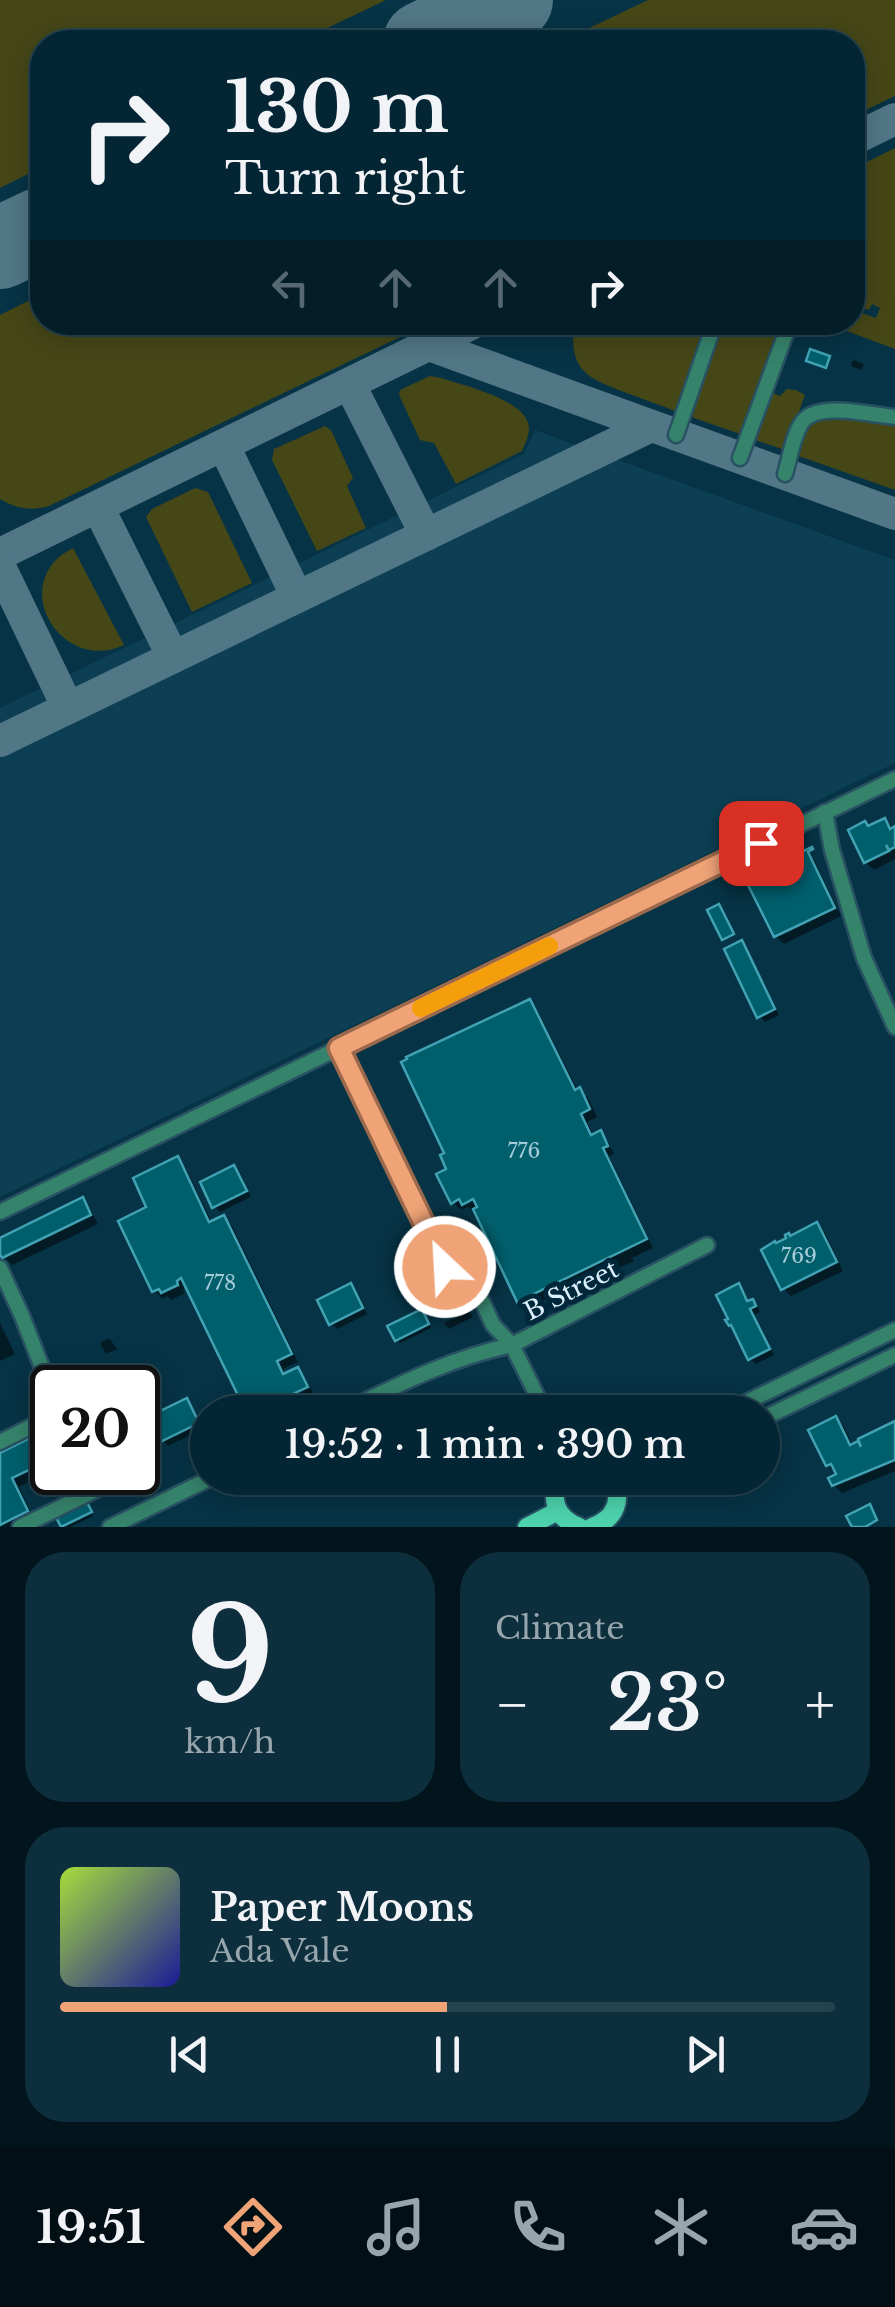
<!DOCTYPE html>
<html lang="en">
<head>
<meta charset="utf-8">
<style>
  :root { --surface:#042634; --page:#0d2e3c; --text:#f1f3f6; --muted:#97a5ac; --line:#25434f; --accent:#efa377 }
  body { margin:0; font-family:"Libre Baskerville",serif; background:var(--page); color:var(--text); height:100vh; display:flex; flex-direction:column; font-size:38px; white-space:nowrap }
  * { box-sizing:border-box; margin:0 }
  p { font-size:32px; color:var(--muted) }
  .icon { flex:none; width:55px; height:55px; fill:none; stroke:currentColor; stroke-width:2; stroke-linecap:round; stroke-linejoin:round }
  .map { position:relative; height:1527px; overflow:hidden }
  .sheet { display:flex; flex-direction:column; gap:25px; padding:25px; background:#02151d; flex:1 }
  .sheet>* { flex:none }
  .top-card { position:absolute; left:30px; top:30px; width:835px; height:305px; border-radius:40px; box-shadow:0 5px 25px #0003,0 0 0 2px var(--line); background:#042634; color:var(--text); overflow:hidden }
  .speed { position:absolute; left:30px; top:1365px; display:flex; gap:20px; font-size:50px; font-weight:700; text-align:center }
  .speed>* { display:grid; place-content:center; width:130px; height:130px; border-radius:50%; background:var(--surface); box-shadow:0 5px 25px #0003,0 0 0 2px var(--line); line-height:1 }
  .speed .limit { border:5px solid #111; border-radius:15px; background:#fff; color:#111 }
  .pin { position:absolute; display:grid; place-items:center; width:85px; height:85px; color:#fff; margin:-42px; border-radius:20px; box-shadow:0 5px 15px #0006 }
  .me { position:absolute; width:110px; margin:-55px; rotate:335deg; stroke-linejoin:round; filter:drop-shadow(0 0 8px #0008) }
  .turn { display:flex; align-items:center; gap:35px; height:210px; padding:0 30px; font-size:45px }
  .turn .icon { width:130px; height:130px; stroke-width:2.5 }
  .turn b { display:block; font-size:70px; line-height:85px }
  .lanes { display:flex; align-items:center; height:95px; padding:0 30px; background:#0003; justify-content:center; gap:50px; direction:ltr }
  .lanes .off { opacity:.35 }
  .big { font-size:75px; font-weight:600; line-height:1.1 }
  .sheet .widget { flex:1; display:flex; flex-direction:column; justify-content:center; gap:15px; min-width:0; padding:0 35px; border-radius:40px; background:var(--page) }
  .sheet .dial { align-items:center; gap:0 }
  .dial b { font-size:130px; line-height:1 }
  .song { display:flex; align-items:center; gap:30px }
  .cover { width:120px; height:120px; border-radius:15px; background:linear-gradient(135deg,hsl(80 70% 55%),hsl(240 70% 35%)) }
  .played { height:10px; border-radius:5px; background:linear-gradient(90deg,var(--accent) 50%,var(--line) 50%) }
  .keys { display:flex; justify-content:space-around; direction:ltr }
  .heat { display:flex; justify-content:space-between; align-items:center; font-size:55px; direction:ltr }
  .sheet .tiles { flex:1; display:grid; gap:25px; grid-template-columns:1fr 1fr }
  .widget:last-child { grid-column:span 2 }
  .trip { position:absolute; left:190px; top:1395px; width:590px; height:100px; border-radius:50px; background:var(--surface); box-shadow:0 5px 25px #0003,0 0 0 2px var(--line); font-weight:600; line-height:100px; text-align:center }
  .dock { display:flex; height:160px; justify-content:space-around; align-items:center; background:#020f15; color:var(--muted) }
  .dock .icon { width:70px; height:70px }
  .dock .current { color:var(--accent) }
  .dock b { font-size:45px; color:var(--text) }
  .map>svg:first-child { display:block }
  .built { fill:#0c3f53 }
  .green { fill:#454717 }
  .shadow { fill:#0007 }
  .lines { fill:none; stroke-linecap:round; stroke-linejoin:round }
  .taxiway { stroke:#517686; stroke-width:32 }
  .runway { stroke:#517686; stroke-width:82 }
  .building { fill:#015f6c; stroke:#40a2b3; stroke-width:2.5 }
  .minor-casing { stroke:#285162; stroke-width:19 }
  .major-casing { stroke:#285162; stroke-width:22 }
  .minor { stroke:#36836c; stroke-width:14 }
  .major { stroke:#4dd2ad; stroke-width:18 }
  .route-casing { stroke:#9b6a4d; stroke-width:25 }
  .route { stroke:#efa377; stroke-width:18 }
  .slow { stroke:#f59e0b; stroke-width:18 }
  .labels { text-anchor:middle; stroke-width:10; stroke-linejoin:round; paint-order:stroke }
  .number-label { font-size:20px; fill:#a4ccd8 }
  .street-label { font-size:25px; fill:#dbf0fc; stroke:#00283a }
</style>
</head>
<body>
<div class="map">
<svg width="895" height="1527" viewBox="0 0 895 1527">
  <rect width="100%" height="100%" fill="#063345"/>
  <path class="built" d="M535 430 895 560V763L0 1197V708L524 454Z"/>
  <g class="green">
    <path d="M0 0H386L298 42H42V167L0 188Z"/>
    <path d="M648 0H895V96L853 116 852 42H560Z"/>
    <path d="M895 148V349L844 330 847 323 852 322 853 310 876 318 880 308 872 304 869 310 853 305V169Z"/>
    <path d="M42 294V322L429 323 49 506C30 511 17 509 0 499V315Z"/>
    <path d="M574 322 712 323 678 412C660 405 642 399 624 392 584 377 569 369 574 322Z"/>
    <path d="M722 323H785L743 435 694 418 689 413Z"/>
    <path d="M430 376 441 378C465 386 528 400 529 428 529 436 525 444 522 451L456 484 434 443 420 440 399 395 400 390Z"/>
    <path d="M787 389 796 390 805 395 785 450 752 439 770 392 780 396Z"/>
    <path d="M832 418 895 423V490L796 455C804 430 805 422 832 418Z"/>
    <path d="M325 426 331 430 353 478 347 486 366 528 317 551 272 460 274 449Z"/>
    <path d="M195 488 208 492 252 583 192 612 146 517 152 509Z"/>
    <path d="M73 548 124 645C70 671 18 604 54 562 59 556 66 552 73 548Z"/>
  </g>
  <g class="shadow">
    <path d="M853 360 864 364 861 370 851 366Z"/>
    <path d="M884 821 895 829V859L874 870 866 862 869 828Z"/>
    <path d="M806 852 814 860 841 916 784 944 776 936Z"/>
    <path d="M741 943 747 949 779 1015 765 1022 760 1016Z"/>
    <path d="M529 1002 537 1010 578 1091 588 1098 597 1117 587 1122 594 1136 600 1133 608 1142 614 1154 609 1156 653 1248 632 1258 634 1261 610 1272 607 1270 527 1308 519 1300 476 1209 472 1211 468 1207 461 1210 453 1202 450 1171Z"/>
    <path d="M177 1159 185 1167 212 1223 224 1218 232 1226 298 1362 283 1369 286 1375 297 1370 305 1378 314 1395 283 1410 285 1412H249L188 1286 183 1289 185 1293 171 1300 167 1296 163 1299 155 1291 150 1208Z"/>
    <path d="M234 1168 240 1174 251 1197 220 1212 214 1206Z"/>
    <path d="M82 1200 90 1209 98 1224 12 1265 4 1257 0 1248V1240Z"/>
    <path d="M817 1225 825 1233 843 1271 791 1296 783 1288Z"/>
    <path d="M351 1286 357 1292 367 1314 337 1329 331 1323Z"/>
    <path d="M738 1287 749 1303 752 1302 758 1307 760 1312 754 1315 774 1355 756 1364 750 1359Z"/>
    <path d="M468 1311 473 1317 449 1329 446 1325 444 1323Z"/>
    <path d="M425 1315 431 1328 400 1343 397 1339Z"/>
    <path d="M0 1323 15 1354 0 1361Z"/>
    <path d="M109 1338 117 1349 106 1354 100 1343Z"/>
    <path d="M187 1401 192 1407 203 1429 168 1446 162 1440Z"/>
    <path d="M836 1419 844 1427 853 1446 895 1424V1471L842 1493 834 1485 838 1475 828 1465Z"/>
    <path d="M49 1432 52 1435V1470L19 1487 34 1519 19 1527H0V1456Z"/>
    <path d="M419 1478H452L428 1489Z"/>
    <path d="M89 1506 93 1516 70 1527 63 1526Z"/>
  </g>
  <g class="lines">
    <g class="taxiway">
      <path d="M852 140 895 119"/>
      <path d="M429 345 895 514"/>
      <path d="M350 385 426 535"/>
      <path d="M224 446 297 597"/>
      <path d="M98 507 173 657"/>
      <path d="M0 554 475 322"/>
      <path d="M0 567 68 708"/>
      <path d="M0 741 651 426"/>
    </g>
    <g class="runway">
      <path d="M424 42 512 0"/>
      <path d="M0 248 42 228"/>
    </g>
  </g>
  <g class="building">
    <path d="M810 349 830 356 826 368 806 361Z"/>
    <path d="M885 818 890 829 895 826V847L889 850 886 845 889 851 864 863 848 830 865 821 868 826Z"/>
    <path d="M812 847 813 849 808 852 835 908 774 937 746 881 741 884 740 882Z"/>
    <path d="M719 904 734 934 722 940 707 910Z"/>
    <path d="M742 940 775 1009 757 1018 724 949Z"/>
    <path d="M530 999 575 1090 580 1087 590 1109 581 1114 591 1135 601 1130 608 1146 603 1148 647 1239 517 1302 473 1209 477 1207 473 1199 462 1205 459 1199 451 1204 436 1174 446 1169 440 1155 444 1153 401 1062 407 1059 406 1057Z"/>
    <path d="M178 1156 209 1222 224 1215 292 1354 277 1361 283 1374 298 1367 308 1387 255 1412H246L181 1278 177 1281 178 1285 161 1293 159 1289 152 1292 118 1221 146 1207 133 1178Z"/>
    <path d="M234 1165 247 1191 212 1208 200 1182Z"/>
    <path d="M83 1197 91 1215 2 1258 0 1254V1238Z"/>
    <path d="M817 1222 837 1262 781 1290 761 1250 775 1241 776 1243 786 1238 785 1235 789 1233 790 1236Z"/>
    <path d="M351 1283 363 1308 329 1325 317 1300Z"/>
    <path d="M739 1283 747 1301 753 1299 756 1306 750 1309 770 1349 748 1360 731 1325 729 1326 725 1320 728 1319 716 1295Z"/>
    <path d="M422 1309 429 1324 395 1341 387 1326Z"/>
    <path d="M187 1398 199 1423 160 1442 148 1417Z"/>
    <path d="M836 1416 850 1445 858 1441 861 1447 858 1439 895 1421V1460L832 1486 828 1478 836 1474 831 1464 826 1466 808 1430Z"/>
    <path d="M50 1428 52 1434V1459L12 1478 28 1511 0 1525V1453Z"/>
    <path d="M86 1500 92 1512 61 1527 55 1515Z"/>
    <path d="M870 1504 877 1520 865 1527H852L846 1516Z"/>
  </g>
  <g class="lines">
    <defs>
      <g id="minor">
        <path d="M676 435 715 322"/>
        <path d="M740 458 790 322"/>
        <path d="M785 474C790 458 793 434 803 421 819 401 872 415 895 417"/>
        <path d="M825 812 832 850 864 958 895 1027"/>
        <path d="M339 1047 445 1267 476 1288 493 1325 512 1345 545 1412"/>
        <path d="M0 1212 895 779"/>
        <path d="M0 1268 22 1316 43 1370V1386L52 1407"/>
        <path d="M342 1412C400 1384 448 1359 512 1345L707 1245"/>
        <path d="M726 1412 895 1330"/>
        <path d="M762 1419 895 1355"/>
        <path d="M0 1442 52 1416"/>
        <path d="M617 1490 643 1478"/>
        <path d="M20 1527 100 1488 92 1472"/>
        <path d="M110 1527 211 1478"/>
      </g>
      <g id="major">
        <path d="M560 1478C549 1499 556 1518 579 1527"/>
        <path d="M527 1527 558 1511"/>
        <path d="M592 1527C616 1519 623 1499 612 1478"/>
      </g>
    </defs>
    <use href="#minor" class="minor-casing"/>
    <use href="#major" class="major-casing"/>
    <use href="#minor" class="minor"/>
    <use href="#major" class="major"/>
  </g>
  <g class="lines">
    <defs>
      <path id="route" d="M445 1267 339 1048 761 843"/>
    </defs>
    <use href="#route" class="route-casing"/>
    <use href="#route" class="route"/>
    <path class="slow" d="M421 1008 549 946"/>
  </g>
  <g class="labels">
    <g class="number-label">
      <text x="524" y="1158">776</text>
      <text x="799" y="1263">769</text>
      <text x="220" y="1290">778</text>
    </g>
    <g class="street-label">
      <text transform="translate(571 1290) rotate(-27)" y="9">B Street</text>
    </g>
  </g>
</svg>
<div class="speed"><div class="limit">20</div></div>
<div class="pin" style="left:761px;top:843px;background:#d93025"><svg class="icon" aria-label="arrive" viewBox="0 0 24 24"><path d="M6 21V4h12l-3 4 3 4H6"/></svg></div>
<svg class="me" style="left:445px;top:1267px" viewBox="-20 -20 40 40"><circle r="17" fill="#efa377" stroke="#fff" stroke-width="3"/><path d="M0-11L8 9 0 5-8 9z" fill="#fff"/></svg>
<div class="trip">19:52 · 1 min · 390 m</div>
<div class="top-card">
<div class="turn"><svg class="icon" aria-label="right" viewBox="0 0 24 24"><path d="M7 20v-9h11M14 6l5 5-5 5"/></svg><div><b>130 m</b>Turn right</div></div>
<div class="lanes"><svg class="icon off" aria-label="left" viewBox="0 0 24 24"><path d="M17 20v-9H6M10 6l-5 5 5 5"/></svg><svg class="icon off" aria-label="ahead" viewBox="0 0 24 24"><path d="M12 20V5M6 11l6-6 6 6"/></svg><svg class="icon off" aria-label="ahead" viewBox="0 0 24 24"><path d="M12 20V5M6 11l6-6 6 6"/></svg><svg class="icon" aria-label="right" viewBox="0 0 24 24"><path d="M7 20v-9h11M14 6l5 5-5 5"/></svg></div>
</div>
</div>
<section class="sheet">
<div class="tiles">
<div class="widget dial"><b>9</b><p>km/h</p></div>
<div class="widget"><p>Climate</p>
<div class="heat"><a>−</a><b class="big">23°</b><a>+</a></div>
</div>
<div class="widget">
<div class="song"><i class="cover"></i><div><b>Paper Moons</b><p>Ada Vale</p></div></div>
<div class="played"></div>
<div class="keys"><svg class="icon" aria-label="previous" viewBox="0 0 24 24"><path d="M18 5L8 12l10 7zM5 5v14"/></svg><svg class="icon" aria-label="pause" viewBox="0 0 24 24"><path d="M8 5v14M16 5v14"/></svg><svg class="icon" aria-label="next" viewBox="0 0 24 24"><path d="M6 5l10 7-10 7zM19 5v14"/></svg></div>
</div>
</div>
</section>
<nav class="dock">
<b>19:51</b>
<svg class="icon current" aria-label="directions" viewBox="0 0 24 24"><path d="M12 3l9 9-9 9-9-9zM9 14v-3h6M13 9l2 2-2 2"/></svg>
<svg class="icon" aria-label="music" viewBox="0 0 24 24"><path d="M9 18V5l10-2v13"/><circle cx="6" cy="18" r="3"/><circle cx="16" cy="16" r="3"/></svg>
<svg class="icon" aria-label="phone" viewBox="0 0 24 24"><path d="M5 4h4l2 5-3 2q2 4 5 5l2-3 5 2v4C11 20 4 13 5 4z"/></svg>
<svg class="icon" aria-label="climate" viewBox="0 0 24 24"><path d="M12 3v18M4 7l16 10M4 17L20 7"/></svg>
<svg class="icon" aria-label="car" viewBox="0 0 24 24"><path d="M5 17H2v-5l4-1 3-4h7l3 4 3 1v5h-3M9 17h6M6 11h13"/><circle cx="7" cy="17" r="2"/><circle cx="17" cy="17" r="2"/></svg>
</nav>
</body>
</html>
